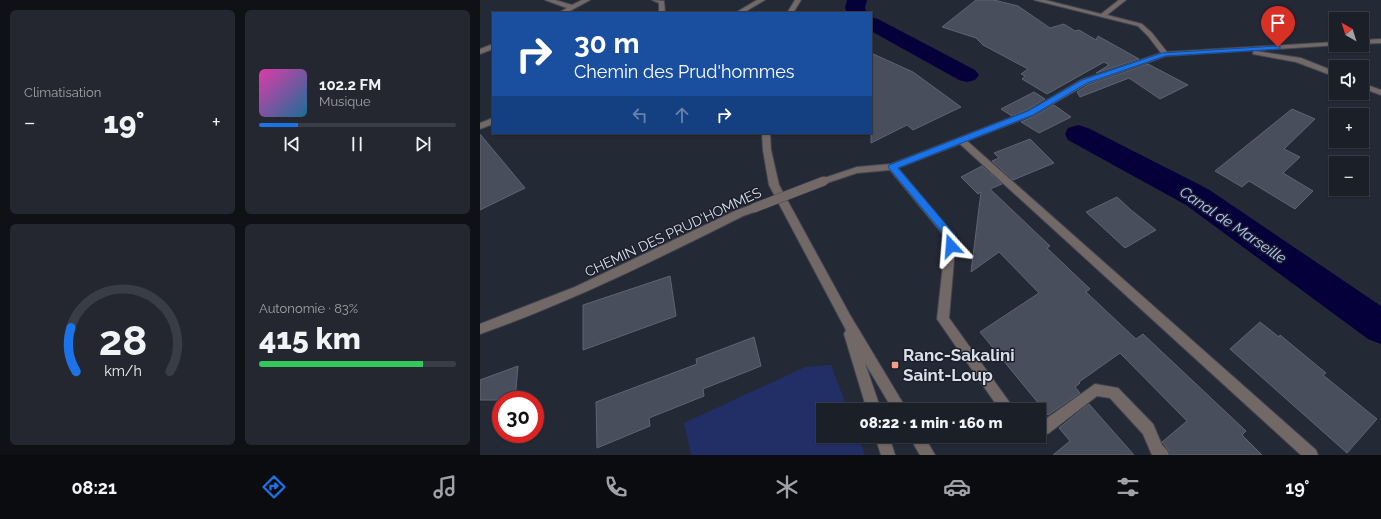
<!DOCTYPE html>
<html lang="fr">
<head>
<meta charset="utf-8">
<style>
  :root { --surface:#1b1f28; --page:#242730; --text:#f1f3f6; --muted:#a0a2a8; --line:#393d45; --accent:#1a73e8 }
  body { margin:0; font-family:Raleway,sans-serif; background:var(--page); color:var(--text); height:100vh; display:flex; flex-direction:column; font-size:15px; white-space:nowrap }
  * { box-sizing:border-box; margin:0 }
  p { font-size:13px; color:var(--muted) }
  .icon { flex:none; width:22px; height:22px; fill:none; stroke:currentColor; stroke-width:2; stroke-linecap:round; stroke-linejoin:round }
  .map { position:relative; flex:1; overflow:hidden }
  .sheet { display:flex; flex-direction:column; gap:10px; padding:10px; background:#0f1116; width:480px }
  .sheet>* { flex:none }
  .top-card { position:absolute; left:12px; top:12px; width:380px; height:122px; border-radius:0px; box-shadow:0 1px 3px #0004,0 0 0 1px var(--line); background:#1a4fa0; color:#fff; overflow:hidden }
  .needle { width:26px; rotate:321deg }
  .controls { position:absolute; left:849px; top:12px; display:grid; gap:8px }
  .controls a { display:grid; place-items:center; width:40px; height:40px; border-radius:0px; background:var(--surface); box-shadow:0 1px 3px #0004,0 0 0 1px var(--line); font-size:20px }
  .speed { position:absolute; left:12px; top:391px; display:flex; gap:8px; font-size:20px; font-weight:700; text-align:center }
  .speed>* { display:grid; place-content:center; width:52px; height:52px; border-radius:50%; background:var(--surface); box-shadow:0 1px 3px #0004,0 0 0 1px var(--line); line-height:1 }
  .speed .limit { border:6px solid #d22; background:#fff; color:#111 }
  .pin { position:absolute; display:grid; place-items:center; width:34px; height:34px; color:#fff; margin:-41px -17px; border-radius:50% 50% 50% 0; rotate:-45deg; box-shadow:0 0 4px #0007 }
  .pin .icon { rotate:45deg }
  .me { position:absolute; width:44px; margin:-22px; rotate:341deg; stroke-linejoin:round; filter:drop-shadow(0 0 3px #0008) }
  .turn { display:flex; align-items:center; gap:14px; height:84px; padding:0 16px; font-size:18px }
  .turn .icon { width:52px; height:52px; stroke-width:2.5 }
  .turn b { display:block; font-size:28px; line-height:34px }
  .lanes { display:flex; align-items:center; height:38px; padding:0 16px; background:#0003; justify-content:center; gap:20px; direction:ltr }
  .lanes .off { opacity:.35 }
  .big { font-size:30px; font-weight:800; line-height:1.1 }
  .sheet .card { flex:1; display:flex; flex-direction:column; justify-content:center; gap:6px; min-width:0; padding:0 14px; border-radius:6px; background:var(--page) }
  .sheet .dial { align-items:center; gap:0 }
  .dial svg { height:104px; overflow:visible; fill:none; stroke:var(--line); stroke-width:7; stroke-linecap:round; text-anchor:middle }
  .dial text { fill:var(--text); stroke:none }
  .song { display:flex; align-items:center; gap:12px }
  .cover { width:48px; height:48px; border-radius:6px; background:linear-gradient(135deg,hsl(320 70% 55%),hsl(200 70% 35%)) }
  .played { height:4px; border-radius:2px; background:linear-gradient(90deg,var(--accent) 20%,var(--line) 20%) }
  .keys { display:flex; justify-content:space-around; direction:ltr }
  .heat { display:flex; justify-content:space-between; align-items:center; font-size:22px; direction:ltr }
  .charge { height:6px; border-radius:3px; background:linear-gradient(90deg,#34c759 83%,var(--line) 0) }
  .sheet .tiles { flex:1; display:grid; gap:10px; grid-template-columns:repeat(2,1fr) }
  .trip { position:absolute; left:336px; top:403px; width:230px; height:40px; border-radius:0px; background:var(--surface); box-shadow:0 1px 3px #0004,0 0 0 1px var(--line); font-weight:800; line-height:40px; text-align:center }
  .dock { display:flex; height:64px; justify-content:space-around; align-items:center; background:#0b0c10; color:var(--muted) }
  .dock .icon { width:28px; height:28px }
  .dock .selected { color:var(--accent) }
  .dock b { font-size:18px; color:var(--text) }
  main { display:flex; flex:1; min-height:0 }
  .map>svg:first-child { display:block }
  .green { fill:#222e66 }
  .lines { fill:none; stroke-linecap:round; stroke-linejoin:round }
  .canal { fill:#05003a; fill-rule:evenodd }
  .building { fill:#494e5d; stroke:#5f6474 }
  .minor-casing { stroke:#414652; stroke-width:2 }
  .minor { fill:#726967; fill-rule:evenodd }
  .minor-bridge-casing { stroke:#414652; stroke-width:10; stroke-linecap:butt }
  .minor-bridge { stroke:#726967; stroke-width:9 }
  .route { fill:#1a73e8; stroke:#114b97 }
  .poi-dot { fill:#f49e87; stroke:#1b1f2c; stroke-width:1.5 }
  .labels { text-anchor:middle; stroke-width:3; stroke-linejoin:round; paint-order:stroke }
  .street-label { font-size:14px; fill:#dadee7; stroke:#1b1f2c }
  .water-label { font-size:15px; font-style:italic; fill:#b2c4fc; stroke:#1b1f2c }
  .near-poi-label { font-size:17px; font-weight:bold; fill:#dadee7; stroke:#1b1f2c; text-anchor:start }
</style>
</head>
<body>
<main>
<section class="sheet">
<div class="tiles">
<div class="card"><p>Climatisation</p>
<div class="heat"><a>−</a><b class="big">19°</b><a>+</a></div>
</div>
<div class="card">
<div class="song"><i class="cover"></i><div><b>102.2 FM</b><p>Musique</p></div></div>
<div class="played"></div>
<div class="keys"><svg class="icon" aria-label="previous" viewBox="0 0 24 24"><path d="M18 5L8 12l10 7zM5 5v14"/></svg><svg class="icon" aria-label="pause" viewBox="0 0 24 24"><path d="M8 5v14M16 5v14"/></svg><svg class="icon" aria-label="next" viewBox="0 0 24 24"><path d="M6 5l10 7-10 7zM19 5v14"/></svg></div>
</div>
<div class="card dial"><svg viewBox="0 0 100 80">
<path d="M14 69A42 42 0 1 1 86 69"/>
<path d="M14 69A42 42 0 0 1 10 35" stroke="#1a73e8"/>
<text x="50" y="56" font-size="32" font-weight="700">28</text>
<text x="50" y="72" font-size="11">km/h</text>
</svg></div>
<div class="card"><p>Autonomie · 83%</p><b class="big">415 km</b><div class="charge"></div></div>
</div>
</section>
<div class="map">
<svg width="901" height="455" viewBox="0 0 901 455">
  <rect width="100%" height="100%" fill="#242936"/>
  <path class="green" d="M351 365 368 410H343V436H378L385 455H211L204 423 325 367Z"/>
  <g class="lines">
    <g class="canal">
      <path d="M367 0H387L385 8 387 13H367L365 8Z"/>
      <path d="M391 17 398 19 495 70 499 75 495 80 487 82 479 80 391 31Z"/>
      <path d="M598 125 608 128 728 189 901 306V344L888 339 706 205 588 140 585 134 588 128Z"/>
    </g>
  </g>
  <g class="building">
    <path d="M496 0H514L538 6 570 28 584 24 595 31 599 30 616 40 618 36 659 59 616 73 629 65 624 62 567 94 542 79 545 76 541 74 548 69 503 45 496 38 462 27Z"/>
    <path d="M391 53 433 72 481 107 433 130 427 125 391 143Z"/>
    <path d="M668 64 708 85 680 99 649 78 600 97 597 92 608 85Z"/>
    <path d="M554 92 565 99 547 110 532 116 521 109Z"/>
    <path d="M574 105 591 117 559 133 541 122 555 116Z"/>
    <path d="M812 109 835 119 804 149 820 157 803 173 833 191 815 209 769 181 762 187 735 171Z"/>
    <path d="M0 134 45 188 0 210Z"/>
    <path d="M550 139 574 163 533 180 512 161 519 158 514 153Z"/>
    <path d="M502 166 522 184 510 189 570 246 567 248 610 289 606 292 656 339 663 334 766 431 762 435 782 455H690L688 449 682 442 707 421 640 353 599 382 600 383 595 387 600 393 568 415 500 332 559 293 519 252 491 272 501 192 498 194 481 177Z"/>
    <path d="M637 197 651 210 676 230 645 248 606 212Z"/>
    <path d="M190 276 196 316 103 350V305Z"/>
    <path d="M780 322 799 337 800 335 846 373 843 375 897 419 867 453 750 349Z"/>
    <path d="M274 337 281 366 223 389 224 396 169 418 170 426 117 448 116 402 217 364 216 359Z"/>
    <path d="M38 366 35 400H0V380Z"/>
    <path d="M609 404 654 455H573L590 441 579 428Z"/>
  </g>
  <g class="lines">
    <defs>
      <g id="minor">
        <path d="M65 0H75L92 5 102 0H110L86 13H78L87 8Z"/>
        <path d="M172 0 184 1 185 13H179V3Z"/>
        <path d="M277 0H285L263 13H255Z"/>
        <path d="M315 0H321L313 13H307Z"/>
        <path d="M554 0H565L621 14 639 0H646L627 15 662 24 672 33 687 52 856 42V45H859L686 56 607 84 554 115 487 141 836 450 838 455H821L480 144 418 168 476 237 469 318 535 410H520L457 319 466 238 410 170 377 173 344 184 341 183 339 181 341 179 377 167 411 164 548 111 601 80 681 53 668 36 658 26Z"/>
        <path d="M901 39V43L882 44V40Z"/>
        <path d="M13 44V49L0 54V49Z"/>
        <path d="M775 51 821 58 856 72V77L816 62 773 54V52Z"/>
        <path d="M882 83 901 90V95L882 88Z"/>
        <path d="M13 118V124L0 129V123Z"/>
        <path d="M282 133H290L291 150 299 185 370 315 427 410H413L385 363 401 410H387L364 334 366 330 289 185 283 150Z"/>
        <path d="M274 204 277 205 279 208 277 211 263 216C177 259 91 302 0 334V324L95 287 257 210Z"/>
        <path d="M615 384 638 388 673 424 682 445 687 450 689 455H672L663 434 630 398 617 396 569 433 564 435 559 433V419L563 421Z"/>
        <path d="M395 436H409L415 455H401Z"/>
        <path d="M429 436H444L455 455H440Z"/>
      </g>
    </defs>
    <use href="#minor" class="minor-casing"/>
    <use href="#minor" class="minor"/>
    <defs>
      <path id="minor-bridge" d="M274 208 344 181"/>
    </defs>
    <use href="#minor-bridge" class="minor-bridge-casing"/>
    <use href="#minor-bridge" class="minor-bridge"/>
  </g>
  <path class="route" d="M798 46H800V49L685 56 607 83 553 115 418 168 475 235 476 237 474 249H467L466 246 467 238 408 167 409 165 548 111 602 80 682 53Z"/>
  <rect class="poi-dot" x="411" y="361" width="8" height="8" rx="2"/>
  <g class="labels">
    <g class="street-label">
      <text transform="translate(193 232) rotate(-25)" y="5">CHEMIN DES PRUD'HOMMES</text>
    </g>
    <g class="water-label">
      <text transform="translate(753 225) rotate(34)" y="5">Canal de Marseille</text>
    </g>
    <g class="near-poi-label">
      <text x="423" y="361">Ranc-Sakalini<tspan x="423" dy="20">Saint-Loup</tspan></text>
    </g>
  </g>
</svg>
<div class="controls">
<a><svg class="needle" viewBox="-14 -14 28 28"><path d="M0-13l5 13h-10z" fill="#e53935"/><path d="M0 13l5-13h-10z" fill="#a0a2a8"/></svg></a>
<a><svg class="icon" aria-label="sound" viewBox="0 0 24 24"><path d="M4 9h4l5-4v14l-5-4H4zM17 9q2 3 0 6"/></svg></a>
<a>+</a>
<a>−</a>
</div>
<div class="speed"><div class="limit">30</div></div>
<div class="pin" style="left:798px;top:47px;background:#d93025"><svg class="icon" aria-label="arrive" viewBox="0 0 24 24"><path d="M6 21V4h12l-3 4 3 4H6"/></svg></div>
<svg class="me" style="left:471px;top:246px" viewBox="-20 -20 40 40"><path d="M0-17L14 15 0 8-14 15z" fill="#1a73e8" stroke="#fff" stroke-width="4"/></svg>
<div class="trip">08:22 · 1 min · 160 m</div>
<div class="top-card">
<div class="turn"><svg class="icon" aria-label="right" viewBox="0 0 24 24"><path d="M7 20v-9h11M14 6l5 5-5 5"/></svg><div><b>30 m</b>Chemin des Prud'hommes</div></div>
<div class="lanes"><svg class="icon off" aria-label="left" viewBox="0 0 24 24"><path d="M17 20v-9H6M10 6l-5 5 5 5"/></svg><svg class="icon off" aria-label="ahead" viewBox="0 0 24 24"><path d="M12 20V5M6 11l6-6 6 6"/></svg><svg class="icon" aria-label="right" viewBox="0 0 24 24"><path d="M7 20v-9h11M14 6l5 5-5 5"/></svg></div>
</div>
</div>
</main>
<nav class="dock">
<b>08:21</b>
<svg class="icon selected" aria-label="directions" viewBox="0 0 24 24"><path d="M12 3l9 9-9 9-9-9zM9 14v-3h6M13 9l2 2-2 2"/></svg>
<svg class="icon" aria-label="music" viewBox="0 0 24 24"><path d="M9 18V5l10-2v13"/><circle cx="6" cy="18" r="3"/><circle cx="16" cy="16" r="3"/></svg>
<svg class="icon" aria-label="phone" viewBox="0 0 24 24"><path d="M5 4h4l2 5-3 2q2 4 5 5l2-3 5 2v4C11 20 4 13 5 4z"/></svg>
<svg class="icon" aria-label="climate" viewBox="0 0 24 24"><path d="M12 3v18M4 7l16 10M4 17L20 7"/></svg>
<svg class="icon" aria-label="car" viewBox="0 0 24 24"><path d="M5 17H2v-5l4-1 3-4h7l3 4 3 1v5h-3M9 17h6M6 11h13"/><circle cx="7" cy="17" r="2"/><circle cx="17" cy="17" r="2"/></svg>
<svg class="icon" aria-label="filters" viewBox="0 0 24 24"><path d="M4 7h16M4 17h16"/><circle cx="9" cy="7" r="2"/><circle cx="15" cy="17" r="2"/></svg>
<b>19°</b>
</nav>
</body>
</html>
